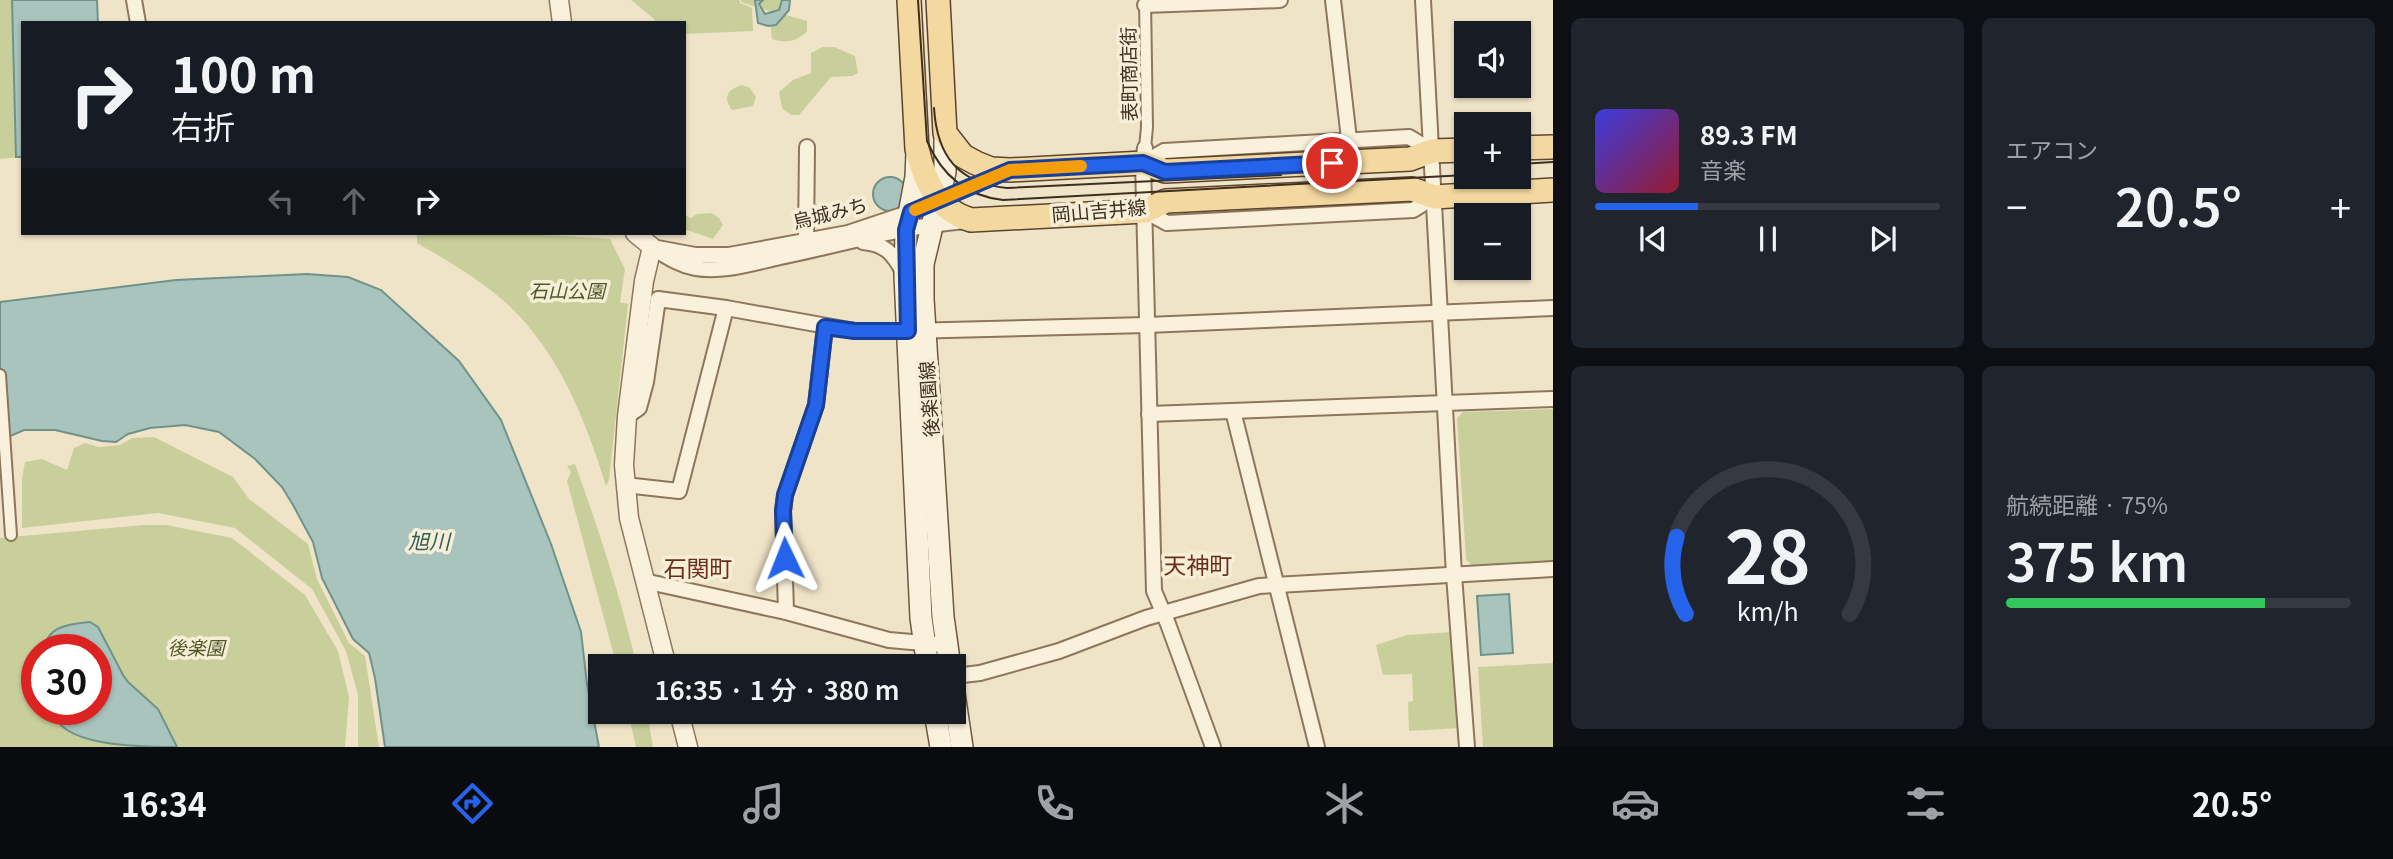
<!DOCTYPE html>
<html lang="ja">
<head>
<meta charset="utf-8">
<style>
  :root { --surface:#171b24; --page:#20242c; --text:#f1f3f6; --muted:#9ea1a6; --line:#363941; --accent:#2563eb }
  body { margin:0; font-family:Georgia,"Noto Sans JP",serif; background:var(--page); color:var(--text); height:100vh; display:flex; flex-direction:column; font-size:26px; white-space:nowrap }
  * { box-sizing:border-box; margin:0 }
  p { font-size:23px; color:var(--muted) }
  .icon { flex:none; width:38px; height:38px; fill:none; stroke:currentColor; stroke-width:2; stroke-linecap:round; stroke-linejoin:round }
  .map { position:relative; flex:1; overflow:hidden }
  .sheet { display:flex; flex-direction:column; gap:18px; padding:18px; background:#0d0f14; width:840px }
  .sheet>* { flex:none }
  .top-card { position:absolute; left:21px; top:21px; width:665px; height:214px; border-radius:0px; box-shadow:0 2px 5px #0004; background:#171b24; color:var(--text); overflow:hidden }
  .tools { position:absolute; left:1454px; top:21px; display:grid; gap:14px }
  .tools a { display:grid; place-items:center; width:77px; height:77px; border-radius:0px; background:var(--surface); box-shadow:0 2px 5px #0004; font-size:35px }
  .speed { position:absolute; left:21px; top:634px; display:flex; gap:14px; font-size:35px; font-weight:700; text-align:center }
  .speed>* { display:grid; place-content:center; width:91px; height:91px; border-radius:50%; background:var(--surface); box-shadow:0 2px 5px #0004; line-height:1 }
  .speed .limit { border:10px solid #d22; background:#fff; color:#111 }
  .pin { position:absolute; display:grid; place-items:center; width:60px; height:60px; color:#fff; margin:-30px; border:4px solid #fff; border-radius:50%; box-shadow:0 2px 7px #0007 }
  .me { position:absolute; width:77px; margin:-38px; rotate:358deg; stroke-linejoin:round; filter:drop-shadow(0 0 5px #0008) }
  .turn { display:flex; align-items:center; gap:24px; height:147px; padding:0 35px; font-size:32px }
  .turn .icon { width:91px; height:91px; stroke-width:2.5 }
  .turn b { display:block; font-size:49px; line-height:60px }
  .lanes { display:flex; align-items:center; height:66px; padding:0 35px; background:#0003; justify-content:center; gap:35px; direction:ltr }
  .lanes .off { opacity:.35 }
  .big { font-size:52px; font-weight:600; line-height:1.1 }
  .sheet .widget { flex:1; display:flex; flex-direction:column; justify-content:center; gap:10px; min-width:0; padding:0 24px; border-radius:10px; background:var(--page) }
  .sheet .dial { align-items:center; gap:0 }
  .dial svg { height:182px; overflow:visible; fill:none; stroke:var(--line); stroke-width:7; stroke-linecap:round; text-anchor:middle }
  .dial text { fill:var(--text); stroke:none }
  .song { display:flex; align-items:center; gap:21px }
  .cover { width:84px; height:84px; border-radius:10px; background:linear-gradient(135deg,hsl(240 70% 55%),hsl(350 70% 35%)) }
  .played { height:7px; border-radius:4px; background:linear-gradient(90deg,var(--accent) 30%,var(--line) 30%) }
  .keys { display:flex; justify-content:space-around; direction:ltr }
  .heat { display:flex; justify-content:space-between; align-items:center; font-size:38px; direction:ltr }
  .charge { height:10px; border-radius:5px; background:linear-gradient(90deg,#34c759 75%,var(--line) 0) }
  .sheet .tiles { flex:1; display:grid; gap:18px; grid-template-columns:repeat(2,1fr) }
  .trip { position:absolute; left:588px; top:654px; width:378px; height:70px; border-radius:0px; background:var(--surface); box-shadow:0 2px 5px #0004; font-weight:600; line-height:70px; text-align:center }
  .tabs { display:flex; height:112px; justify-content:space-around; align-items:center; background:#090b0e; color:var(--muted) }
  .tabs .icon { width:49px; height:49px }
  .tabs .active { color:var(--accent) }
  .tabs b { font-size:32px; color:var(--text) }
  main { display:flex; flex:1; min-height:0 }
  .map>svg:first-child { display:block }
  .green { fill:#c9cf9b; fill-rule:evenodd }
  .water { fill:#a9c4bc; stroke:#6f938a; stroke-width:2 }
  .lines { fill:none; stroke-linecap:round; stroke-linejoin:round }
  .pedestrian-casing { stroke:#8d765c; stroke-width:14 }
  .minor-casing { stroke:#8d765c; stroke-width:18 }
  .tertiary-casing { stroke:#8d765c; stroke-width:21 }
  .secondary-casing { stroke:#6f573f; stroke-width:24 }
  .primary-casing { stroke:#5b4430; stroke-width:26 }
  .pedestrian { stroke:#faf1dc; stroke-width:10 }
  .minor { stroke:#faf1dc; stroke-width:14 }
  .tertiary { stroke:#faf1dc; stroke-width:18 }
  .secondary { stroke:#faf1dc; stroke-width:21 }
  .primary { stroke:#f3d9a0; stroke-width:23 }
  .tram { stroke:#3d2e20; stroke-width:2 }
  .route-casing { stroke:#184099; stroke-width:18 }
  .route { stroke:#2563eb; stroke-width:12 }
  .slow { stroke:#f59e0b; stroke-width:12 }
  .labels { text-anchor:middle; stroke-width:7; stroke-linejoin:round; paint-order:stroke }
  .street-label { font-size:19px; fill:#3d2e20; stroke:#f7eed8 }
  .park-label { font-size:19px; font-style:italic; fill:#4d5a26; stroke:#f7eed8 }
  .water-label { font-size:21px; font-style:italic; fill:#2f5d5a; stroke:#f7eed8 }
  .quarter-label { font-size:23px; fill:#6b2e1e; stroke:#f7eed8 }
</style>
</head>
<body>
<main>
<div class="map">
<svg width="1553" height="747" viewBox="0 0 1553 747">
  <rect width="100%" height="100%" fill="#f0e4c8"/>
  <g class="green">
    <path d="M0 0H97L98 23H23V157L0 159Z"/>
    <path d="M631 0H739L740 3 752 8 753 31 684 34V23H655L654 19Z"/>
    <path d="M741 0H787L783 14 807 21V31C798 41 786 44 772 39L769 11 741 2Z"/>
    <path d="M823 47H834L855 56 858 73 852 76 831 77 799 115H791L782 108 779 92 793 80 811 73V53Z"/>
    <path d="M742 85 750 88 756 97 753 106 732 110C722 97 728 89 742 85Z"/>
    <path d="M712 213 719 218 723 225 713 239 684 229V215L691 218 697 214Z"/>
    <path d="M417 233H514L610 239 625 269 620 302 628 304 609 480 606 486C585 419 559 352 506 303 479 279 448 261 417 243Z"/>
    <path d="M1553 409V561L1473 566 1466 560 1457 418 1463 412Z"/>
    <path d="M154 437 233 477 249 499 308 544 317 579 349 643 365 656 379 747H358V695L346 651 312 589 235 528 158 513 22 528V479L25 462 42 459 67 470 74 448 85 443 99 447 120 445 132 438Z"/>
    <path d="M575 464C599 530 621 598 637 667H617L567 481 571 472 567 466Z"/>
    <path d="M143 525H166L232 538 305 595 338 651 349 697 345 747H0V538ZM37 649H96V709H37Z"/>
    <path d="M1454 632 1459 728 1409 731 1408 702 1413 701 1412 674 1383 675 1376 645 1407 635Z"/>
    <path d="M1553 663V747H1483L1478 667Z"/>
    <path d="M628 712H647L653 747H636Z"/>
  </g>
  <g class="water">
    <path d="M12 0H97L98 23H23V157H16Z"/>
    <path d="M755 0H763L759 4 765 14 779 10 782 0H790L789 10 776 25 768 26 758 23Z"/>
    <circle cx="890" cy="194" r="17"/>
    <path d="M307 274 348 277 381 290 459 361 501 420 551 544 581 632 587 684 599 747H385L375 678 369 653 353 639 322 578 313 542 293 505 282 487 255 459 219 432 185 425 150 428 128 434 116 442 102 441 55 430H24L8 437 0 449V302L176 280Z"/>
    <path d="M1509 594 1513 653 1481 655 1477 596Z"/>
    <path d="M90 622 98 627 123 675 128 682 158 709 177 747C141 747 56 747 53 709H96V649H44C47 626 70 624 90 622Z"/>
  </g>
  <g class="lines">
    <defs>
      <g id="pedestrian">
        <path d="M1145 148 1147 127 1145 0"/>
        <path d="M0 375 11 535"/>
      </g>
      <g id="minor">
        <path d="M134 0 138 23"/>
        <path d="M1333 0 1349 139"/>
        <path d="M1423 0 1454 575 1467 747"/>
        <path d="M1145 5 1280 0"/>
        <path d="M1145 148 1143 163 1154 591 1168 624 1213 747"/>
        <path d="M1143 163 1164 151 1409 137 1432 151"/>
        <path d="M1145 211 1167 223 1413 210 1434 197"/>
        <path d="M806 241 807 147"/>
        <path d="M863 242C885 244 893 253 903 272"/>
        <path d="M652 247 695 255H729L848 233 911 212 1002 173"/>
        <path d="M656 250C669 258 680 265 695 268 723 273 753 263 780 257 842 244 904 226 966 221"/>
        <path d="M1233 411 1317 747"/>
        <path d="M1149 414 1553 399"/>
        <path d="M627 416 639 408 646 382 658 299 726 308 855 331H908L1147 325 1553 308"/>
        <path d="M625 485 679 491 726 308"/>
        <path d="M644 581 786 612 889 640 946 645"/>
        <path d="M786 612 783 511 785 495 816 405 825 327"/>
        <path d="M954 676 980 673 1059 651 1146 618 1259 586 1553 569"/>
      </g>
      <g id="tertiary">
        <path d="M559 0 562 23"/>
        <path d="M635 233 652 247 644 281 627 416 624 465 629 518 667 667"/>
        <path d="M679 712 688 747"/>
      </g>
      <g id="secondary">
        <path d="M945 133V172L923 264V299L943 617 950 667"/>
        <path d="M917 153 916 177 906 230 905 276 921 618 928 667"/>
        <path d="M954 693 962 747"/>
        <path d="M935 712 941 747"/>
      </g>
      <g id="primary">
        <path d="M909 0 917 149C925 182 937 210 971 220L1145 211 1166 201 1412 189 1434 197 1553 190"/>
        <path d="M938 0 945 133 963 156 976 163 991 169 1010 170 1143 163 1165 171 1410 159 1432 151 1466 150"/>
        <path d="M1519 148 1553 147"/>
      </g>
    </defs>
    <use href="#pedestrian" class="pedestrian-casing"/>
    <use href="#minor" class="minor-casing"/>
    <use href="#tertiary" class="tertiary-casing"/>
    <use href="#secondary" class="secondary-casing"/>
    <use href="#primary" class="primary-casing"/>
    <use href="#pedestrian" class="pedestrian"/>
    <use href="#minor" class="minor"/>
    <use href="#tertiary" class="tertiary"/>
    <use href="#secondary" class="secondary"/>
    <use href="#primary" class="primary"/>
    <g class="tram">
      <path d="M918 0 927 141C942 176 966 196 1003 200L1466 175"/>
      <path d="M934 108C937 156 958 183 1007 188L1281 175"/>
      <path d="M1519 164 1553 162"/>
    </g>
  </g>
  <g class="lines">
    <defs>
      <path id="route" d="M785 558 783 511 785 495 816 405 825 327 855 331H908L906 230 911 212 1010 170 1143 163 1165 172 1332 163"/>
    </defs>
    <use href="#route" class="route-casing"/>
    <use href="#route" class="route"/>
    <path class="slow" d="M915 210 1010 170 1081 166"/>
  </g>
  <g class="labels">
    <g class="street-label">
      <text transform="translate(1129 74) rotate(-91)" y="7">表町商店街</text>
      <text transform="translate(1099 211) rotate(-5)" y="7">岡山吉井線</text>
      <text transform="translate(830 213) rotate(-14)" y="7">烏城みち</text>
      <text transform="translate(929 399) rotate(-94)" y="7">後楽園線</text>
    </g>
    <g class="park-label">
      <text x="567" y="298">石山公園</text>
      <text x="196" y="655">後楽園</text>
    </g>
    <g class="water-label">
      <text x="429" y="549">旭川</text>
    </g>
    <g class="quarter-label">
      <text x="1198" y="574">天神町</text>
      <text x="698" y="577">石関町</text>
    </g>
  </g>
</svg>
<div class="tools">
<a><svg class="icon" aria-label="sound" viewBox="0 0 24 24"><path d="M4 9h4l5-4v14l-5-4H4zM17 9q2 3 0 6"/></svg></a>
<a>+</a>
<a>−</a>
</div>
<div class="speed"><div class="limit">30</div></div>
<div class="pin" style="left:1332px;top:163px;background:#d93025"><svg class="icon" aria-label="arrive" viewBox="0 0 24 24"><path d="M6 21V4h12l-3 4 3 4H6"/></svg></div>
<svg class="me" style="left:785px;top:558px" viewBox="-20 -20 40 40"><path d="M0-17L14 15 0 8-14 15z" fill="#2563eb" stroke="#fff" stroke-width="4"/></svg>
<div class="trip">16:35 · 1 分 · 380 m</div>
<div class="top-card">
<div class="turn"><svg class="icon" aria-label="right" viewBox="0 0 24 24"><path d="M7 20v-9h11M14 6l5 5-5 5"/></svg><div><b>100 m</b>右折</div></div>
<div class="lanes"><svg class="icon off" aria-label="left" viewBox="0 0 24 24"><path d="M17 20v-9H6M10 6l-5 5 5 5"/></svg><svg class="icon off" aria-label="ahead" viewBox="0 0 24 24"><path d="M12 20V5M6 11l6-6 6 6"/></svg><svg class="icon" aria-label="right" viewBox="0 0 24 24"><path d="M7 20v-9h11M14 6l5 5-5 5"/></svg></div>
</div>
</div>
<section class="sheet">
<div class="tiles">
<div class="widget">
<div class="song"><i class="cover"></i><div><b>89.3 FM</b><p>音楽</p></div></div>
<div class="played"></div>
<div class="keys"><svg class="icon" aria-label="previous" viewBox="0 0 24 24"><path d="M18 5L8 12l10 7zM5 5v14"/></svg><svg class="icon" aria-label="pause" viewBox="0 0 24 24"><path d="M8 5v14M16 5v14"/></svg><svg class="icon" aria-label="next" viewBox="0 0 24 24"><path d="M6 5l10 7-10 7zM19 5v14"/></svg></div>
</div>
<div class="widget"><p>エアコン</p>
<div class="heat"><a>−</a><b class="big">20.5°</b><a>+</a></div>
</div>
<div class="widget dial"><svg viewBox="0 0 100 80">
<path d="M14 69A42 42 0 1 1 86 69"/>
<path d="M14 69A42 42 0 0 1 10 35" stroke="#2563eb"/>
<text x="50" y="56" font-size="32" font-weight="700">28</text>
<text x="50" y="72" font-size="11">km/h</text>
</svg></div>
<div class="widget"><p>航続距離 · 75%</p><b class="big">375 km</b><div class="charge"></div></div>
</div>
</section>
</main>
<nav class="tabs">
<b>16:34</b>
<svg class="icon active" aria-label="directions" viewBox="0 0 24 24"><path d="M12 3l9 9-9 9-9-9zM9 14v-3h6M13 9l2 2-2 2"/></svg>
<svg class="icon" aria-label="music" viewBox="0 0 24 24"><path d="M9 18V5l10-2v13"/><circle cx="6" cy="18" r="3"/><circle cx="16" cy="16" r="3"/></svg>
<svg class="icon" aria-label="phone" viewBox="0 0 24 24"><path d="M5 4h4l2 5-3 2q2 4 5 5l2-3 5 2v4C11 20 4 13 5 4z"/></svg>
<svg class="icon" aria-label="climate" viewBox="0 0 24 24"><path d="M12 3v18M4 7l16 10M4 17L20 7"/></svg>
<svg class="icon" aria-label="car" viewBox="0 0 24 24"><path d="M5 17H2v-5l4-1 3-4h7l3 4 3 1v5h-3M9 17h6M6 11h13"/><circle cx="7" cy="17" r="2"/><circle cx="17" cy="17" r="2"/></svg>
<svg class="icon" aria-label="filters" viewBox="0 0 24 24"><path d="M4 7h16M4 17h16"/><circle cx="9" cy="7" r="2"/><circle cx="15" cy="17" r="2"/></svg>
<b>20.5°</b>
</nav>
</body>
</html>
